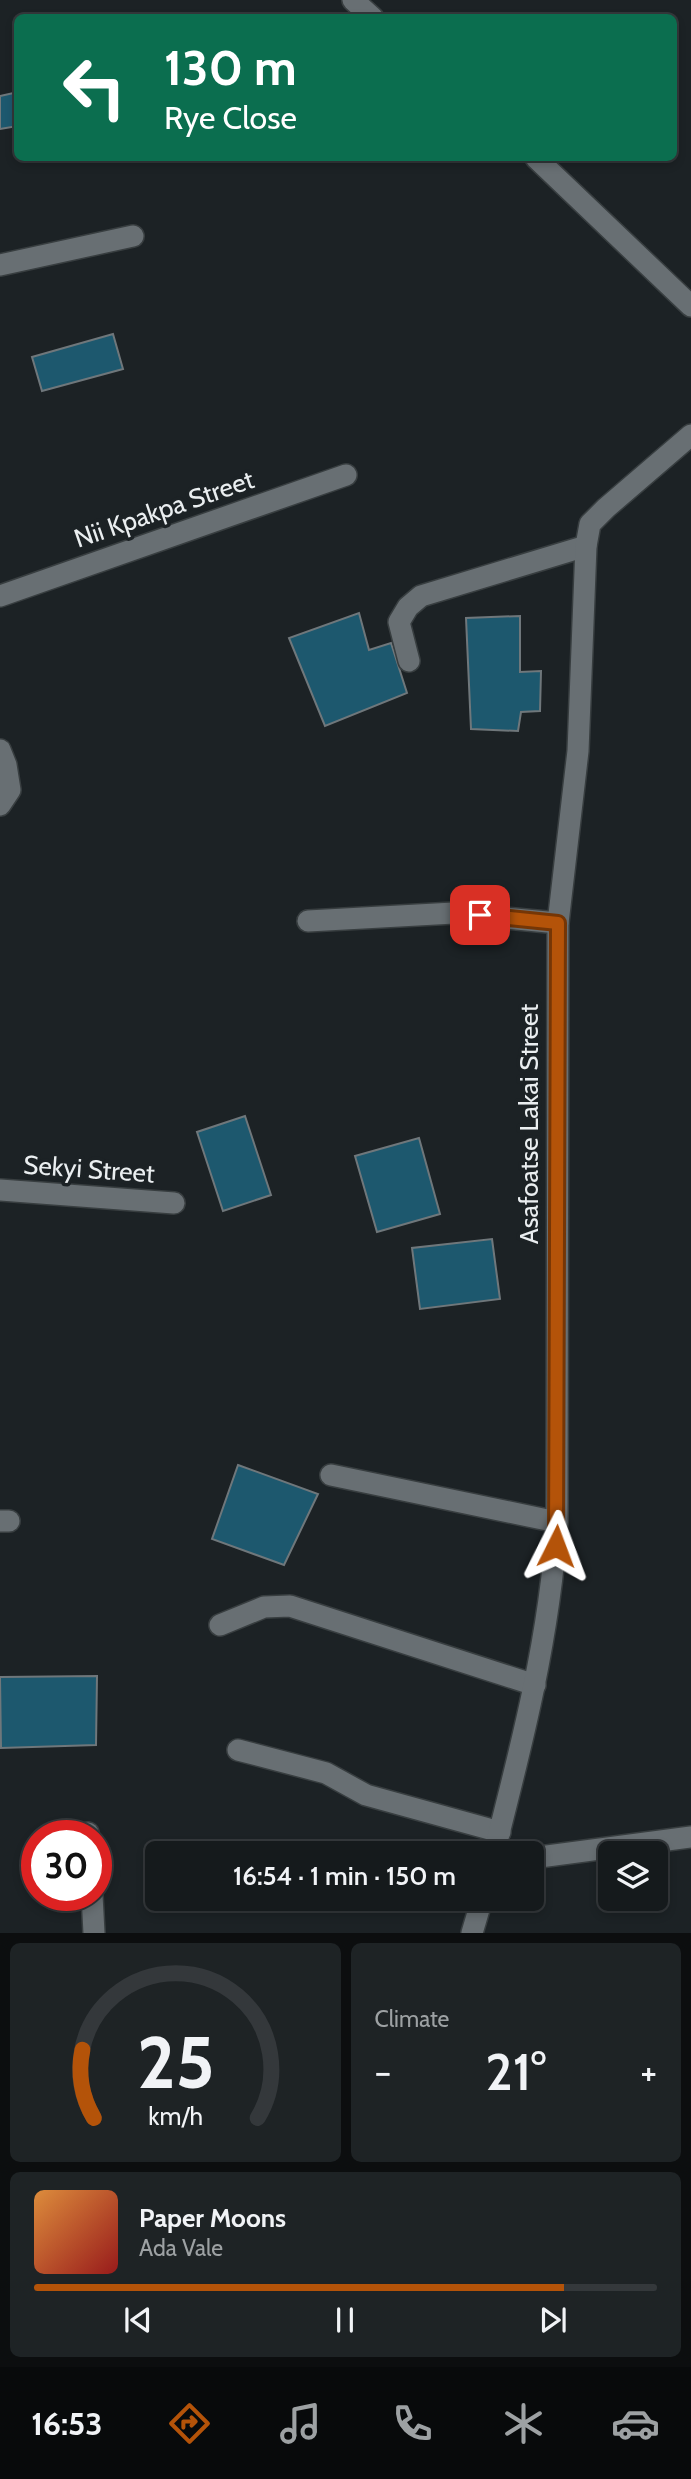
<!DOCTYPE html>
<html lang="en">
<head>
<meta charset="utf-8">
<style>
  :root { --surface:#151a1c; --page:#1e2325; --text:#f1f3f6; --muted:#9da1a3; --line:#34383b; --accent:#b45309 }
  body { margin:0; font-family:Cabin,sans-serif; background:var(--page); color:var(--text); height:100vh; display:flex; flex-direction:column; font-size:26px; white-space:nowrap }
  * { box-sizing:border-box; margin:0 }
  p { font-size:23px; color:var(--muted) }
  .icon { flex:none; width:38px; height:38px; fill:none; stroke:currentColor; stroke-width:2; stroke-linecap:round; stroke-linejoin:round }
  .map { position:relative; height:1933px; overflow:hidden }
  .sheet { display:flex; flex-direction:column; gap:10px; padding:10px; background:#0c0e0f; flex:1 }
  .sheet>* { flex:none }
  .hud { position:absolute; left:14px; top:14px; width:663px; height:147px; border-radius:10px; box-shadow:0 4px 10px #0003,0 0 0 2px var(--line); background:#0b6e4f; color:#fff; overflow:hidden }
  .tools { position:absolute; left:598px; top:1841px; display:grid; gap:14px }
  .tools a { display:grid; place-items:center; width:70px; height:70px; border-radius:10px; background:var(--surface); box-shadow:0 4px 10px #0003,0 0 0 2px var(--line); font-size:35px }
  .speed { position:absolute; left:21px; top:1820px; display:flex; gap:14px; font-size:35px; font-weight:700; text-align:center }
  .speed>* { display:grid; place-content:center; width:91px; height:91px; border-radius:50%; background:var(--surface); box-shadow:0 4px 10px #0003,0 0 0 2px var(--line); line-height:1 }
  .speed .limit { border:10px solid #d22; background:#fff; color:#111 }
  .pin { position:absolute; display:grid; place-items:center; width:60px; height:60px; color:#fff; margin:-30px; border-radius:14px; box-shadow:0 4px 10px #0006 }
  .me { position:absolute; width:77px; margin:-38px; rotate:3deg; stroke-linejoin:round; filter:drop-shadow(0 0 5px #0008) }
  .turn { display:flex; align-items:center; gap:24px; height:147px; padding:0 35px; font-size:32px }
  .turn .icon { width:91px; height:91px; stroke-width:2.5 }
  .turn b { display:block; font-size:49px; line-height:60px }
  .big { font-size:52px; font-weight:600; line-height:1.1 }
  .sheet .widget { flex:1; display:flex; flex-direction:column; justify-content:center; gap:10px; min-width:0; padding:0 24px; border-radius:10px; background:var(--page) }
  .sheet .dial { align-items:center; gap:0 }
  .dial svg { height:182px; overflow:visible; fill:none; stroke:var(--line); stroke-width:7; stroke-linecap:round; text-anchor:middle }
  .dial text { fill:var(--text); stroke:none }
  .song { display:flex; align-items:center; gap:21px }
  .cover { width:84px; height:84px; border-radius:10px; background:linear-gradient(135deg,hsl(30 70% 55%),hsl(0 70% 35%)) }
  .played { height:7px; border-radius:4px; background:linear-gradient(90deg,var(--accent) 85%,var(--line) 85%) }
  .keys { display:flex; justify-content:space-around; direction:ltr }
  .heat { display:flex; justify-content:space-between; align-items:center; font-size:38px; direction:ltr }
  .sheet .tiles { flex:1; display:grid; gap:10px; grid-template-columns:1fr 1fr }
  .widget:last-child { grid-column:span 2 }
  .trip { position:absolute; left:145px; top:1841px; width:399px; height:70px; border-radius:10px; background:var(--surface); box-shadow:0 4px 10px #0003,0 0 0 2px var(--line); font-weight:600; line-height:70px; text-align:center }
  .tabs { display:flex; height:112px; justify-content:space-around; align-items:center; background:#080a0b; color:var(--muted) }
  .tabs .icon { width:49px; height:49px }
  .tabs .current { color:var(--accent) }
  .tabs b { font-size:32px; color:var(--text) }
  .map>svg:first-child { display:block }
  .building { fill:#1d586e; stroke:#6f777b; stroke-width:2 }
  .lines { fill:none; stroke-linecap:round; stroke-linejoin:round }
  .minor-casing { stroke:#383e40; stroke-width:24 }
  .minor { stroke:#686f73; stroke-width:21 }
  .route-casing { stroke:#753606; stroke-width:18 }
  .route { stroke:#b45309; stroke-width:12 }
  .labels { text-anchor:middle; stroke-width:7; stroke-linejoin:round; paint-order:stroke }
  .street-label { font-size:26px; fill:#eaeef0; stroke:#1c2225 }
</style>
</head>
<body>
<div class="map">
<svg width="691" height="1933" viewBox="0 0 691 1933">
  <rect width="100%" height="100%" fill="#1c2225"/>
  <g class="building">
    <path d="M18 92V126L0 129V96Z"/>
    <path d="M113 334 123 369 42 391 32 357Z"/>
    <path d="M359 613 369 650 391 643 407 693 325 726 289 638Z"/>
    <path d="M520 616V672L541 671 540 711 521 712 518 731 471 729 466 618Z"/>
    <path d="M245 1116 271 1195 223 1211 197 1132Z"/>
    <path d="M419 1138 440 1214 377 1232 355 1156Z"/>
    <path d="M492 1239 500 1299 420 1309 412 1248Z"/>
    <path d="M238 1465 318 1494 284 1565 212 1539Z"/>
    <path d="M97 1676 96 1745 1 1748 0 1677Z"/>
  </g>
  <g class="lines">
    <defs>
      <g id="minor">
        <path d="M353 0 373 18"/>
        <path d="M536 158 691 306"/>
        <path d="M0 265 133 236"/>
        <path d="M0 596 346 475"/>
        <path d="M409 661 399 622 408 607 421 596 586 546"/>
        <path d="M0 750 6 765 10 790 0 805"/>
        <path d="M308 921 454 913 558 923"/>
        <path d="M0 1190 174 1203"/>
        <path d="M331 1475 557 1522"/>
        <path d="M0 1521H9"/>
        <path d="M220 1625 264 1607 290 1606 535 1685"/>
        <path d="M238 1750 326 1773 366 1795 500 1832"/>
        <path d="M88 1833V1836"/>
        <path d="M494 1853C522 1744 550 1635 557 1522L558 923 578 751 586 546 590 524 606 508 691 435"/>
        <path d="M532 1858 691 1837"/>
        <path d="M92 1895 94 1933"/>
        <path d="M472 1933 482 1899"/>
      </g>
    </defs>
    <use href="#minor" class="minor-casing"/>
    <use href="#minor" class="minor"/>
  </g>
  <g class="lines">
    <defs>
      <path id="route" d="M480 915 558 923 556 1546"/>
    </defs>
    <use href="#route" class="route-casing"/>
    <use href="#route" class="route"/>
  </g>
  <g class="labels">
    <g class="street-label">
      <text transform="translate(164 509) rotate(-19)" y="9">Nii Kpakpa Street</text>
      <text transform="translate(529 1124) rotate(-90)" y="9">Asafoatse Lakai Street</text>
      <text transform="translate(89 1169) rotate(4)" y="9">Sekyi Street</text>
    </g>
  </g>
</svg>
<div class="tools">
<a><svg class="icon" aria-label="layers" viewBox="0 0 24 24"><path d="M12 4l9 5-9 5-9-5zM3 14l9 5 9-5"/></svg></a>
</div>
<div class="speed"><div class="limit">30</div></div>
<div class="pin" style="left:480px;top:915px;background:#d93025"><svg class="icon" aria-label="arrive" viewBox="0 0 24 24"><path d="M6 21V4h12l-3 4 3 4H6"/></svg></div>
<svg class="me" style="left:556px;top:1546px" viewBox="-20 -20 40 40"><path d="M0-17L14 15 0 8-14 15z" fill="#b45309" stroke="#fff" stroke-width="4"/></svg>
<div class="trip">16:54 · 1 min · 150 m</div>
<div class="hud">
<div class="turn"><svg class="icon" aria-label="left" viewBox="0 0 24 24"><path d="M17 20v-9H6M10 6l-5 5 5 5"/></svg><div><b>130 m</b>Rye Close</div></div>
</div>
</div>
<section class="sheet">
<div class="tiles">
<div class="widget dial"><svg viewBox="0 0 100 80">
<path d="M14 69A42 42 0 1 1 86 69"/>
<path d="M14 69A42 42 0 0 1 9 39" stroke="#b45309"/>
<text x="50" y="56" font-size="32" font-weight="700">25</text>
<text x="50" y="72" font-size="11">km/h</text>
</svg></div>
<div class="widget"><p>Climate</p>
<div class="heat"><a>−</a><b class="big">21°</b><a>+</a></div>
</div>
<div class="widget">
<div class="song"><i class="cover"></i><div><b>Paper Moons</b><p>Ada Vale</p></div></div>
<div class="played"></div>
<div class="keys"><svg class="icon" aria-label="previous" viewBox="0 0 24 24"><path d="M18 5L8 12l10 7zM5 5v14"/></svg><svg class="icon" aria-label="pause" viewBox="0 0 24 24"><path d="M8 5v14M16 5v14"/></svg><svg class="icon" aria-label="next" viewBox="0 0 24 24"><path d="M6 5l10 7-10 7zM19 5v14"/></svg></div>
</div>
</div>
</section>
<nav class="tabs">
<b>16:53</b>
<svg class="icon current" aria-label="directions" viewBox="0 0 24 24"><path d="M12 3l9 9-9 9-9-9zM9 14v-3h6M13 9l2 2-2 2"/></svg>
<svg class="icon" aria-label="music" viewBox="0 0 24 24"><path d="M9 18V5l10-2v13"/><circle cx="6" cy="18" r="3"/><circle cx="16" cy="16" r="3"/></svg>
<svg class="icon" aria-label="phone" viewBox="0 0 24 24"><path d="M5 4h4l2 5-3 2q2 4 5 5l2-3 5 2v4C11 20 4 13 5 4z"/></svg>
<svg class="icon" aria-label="climate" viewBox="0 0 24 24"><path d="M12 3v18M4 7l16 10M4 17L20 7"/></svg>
<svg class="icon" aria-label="car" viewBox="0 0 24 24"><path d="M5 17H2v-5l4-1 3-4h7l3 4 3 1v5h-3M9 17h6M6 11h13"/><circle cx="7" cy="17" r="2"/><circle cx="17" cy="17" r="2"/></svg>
</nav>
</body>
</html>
